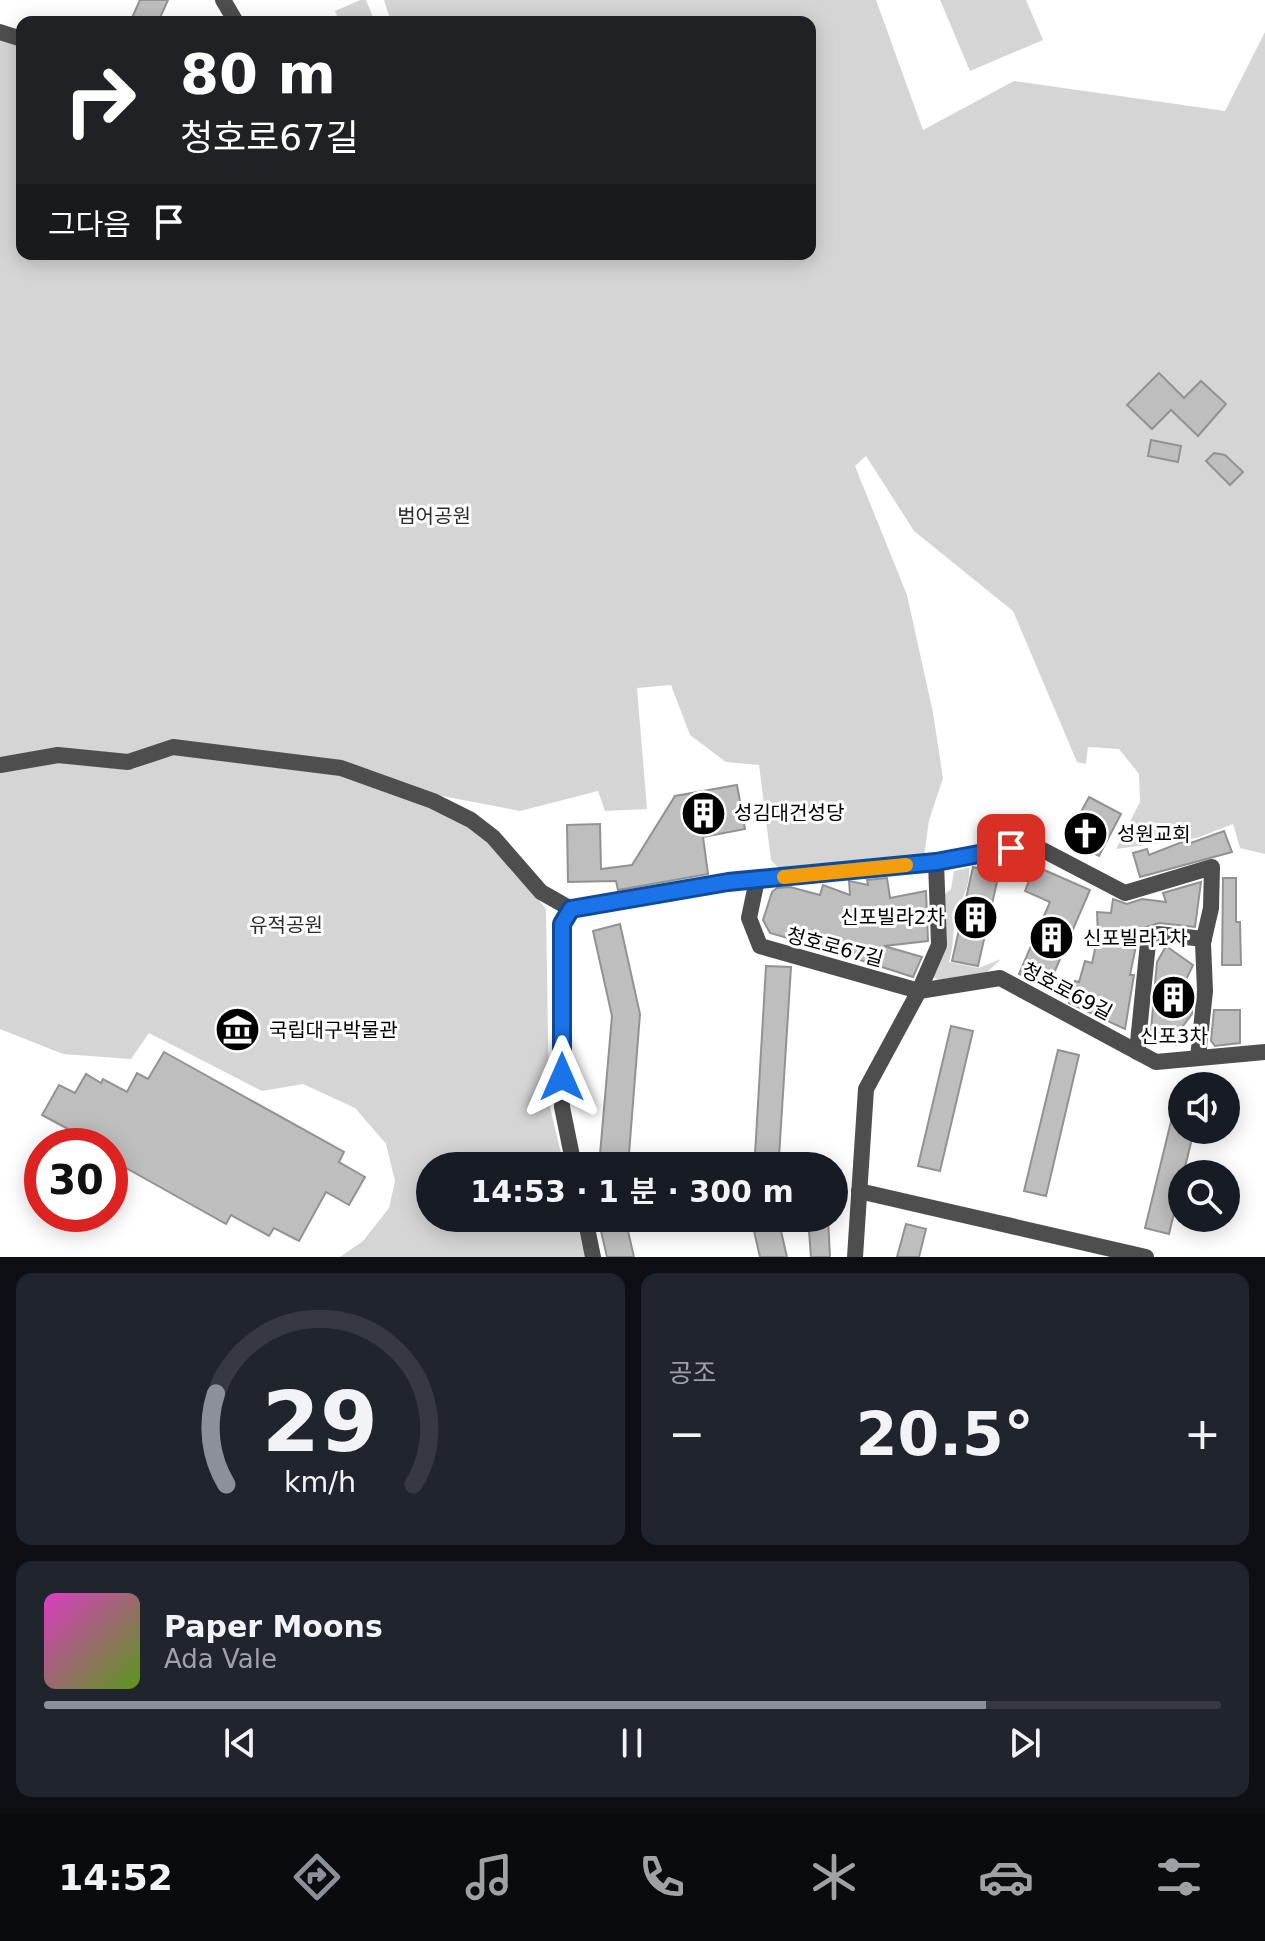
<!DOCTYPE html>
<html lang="ko">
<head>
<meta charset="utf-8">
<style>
  :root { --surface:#171b24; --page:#20242c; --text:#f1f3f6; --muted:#9ea1a6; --line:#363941; --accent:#8c9099 }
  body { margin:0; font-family:"DejaVu Sans","Noto Sans KR",sans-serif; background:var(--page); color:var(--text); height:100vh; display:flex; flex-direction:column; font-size:30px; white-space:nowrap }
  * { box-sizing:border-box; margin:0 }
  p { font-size:26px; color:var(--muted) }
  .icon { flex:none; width:44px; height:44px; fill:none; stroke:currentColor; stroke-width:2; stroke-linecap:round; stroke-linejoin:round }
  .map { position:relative; height:1257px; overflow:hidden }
  .drawer { display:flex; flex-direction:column; gap:16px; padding:16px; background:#0d0f14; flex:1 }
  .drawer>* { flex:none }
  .hud { position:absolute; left:16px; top:16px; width:800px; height:244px; border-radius:16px; box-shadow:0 4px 20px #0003; background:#202124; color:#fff; overflow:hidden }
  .tools { position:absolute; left:1168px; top:1072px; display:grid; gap:16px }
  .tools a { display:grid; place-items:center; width:72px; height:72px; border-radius:50%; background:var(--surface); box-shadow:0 4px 20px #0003; font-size:40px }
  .speed { position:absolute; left:24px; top:1128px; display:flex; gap:16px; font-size:40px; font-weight:700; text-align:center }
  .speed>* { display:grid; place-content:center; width:104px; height:104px; border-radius:50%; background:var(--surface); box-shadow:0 4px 20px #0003; line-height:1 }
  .speed .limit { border:12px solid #d22; background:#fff; color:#111 }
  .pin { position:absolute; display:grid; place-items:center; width:68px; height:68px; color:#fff; margin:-34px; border-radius:16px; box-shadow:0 4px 12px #0006 }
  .me { position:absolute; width:88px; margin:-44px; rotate:0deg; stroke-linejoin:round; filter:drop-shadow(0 0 6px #0008) }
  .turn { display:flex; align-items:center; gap:28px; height:168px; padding:0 32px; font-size:36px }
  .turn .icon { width:104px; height:104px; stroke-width:2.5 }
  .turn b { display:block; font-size:56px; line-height:68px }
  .then { display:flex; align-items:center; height:76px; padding:0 32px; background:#0003; gap:16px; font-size:30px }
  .big { font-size:60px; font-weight:600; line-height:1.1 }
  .drawer .widget { flex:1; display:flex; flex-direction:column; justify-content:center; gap:12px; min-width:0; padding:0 28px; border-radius:16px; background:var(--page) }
  .drawer .dial { align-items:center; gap:0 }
  .dial svg { height:208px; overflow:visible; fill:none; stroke:var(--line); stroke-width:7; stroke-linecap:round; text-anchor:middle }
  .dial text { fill:var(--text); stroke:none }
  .song { display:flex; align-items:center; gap:24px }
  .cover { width:96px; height:96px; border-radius:12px; background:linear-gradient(135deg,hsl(310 70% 55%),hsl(90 70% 35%)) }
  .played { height:8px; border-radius:4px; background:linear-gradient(90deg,var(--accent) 80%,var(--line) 80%) }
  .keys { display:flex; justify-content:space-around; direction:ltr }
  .heat { display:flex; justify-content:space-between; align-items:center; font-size:44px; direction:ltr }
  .drawer .tiles { flex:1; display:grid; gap:16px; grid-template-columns:1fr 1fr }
  .widget:last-child { grid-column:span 2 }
  .trip { position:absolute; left:416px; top:1152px; width:432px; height:80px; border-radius:40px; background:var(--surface); box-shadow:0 4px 20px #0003; font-weight:600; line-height:80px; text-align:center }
  .dock { display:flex; height:128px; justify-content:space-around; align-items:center; background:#090b0e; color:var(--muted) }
  .dock .icon { width:56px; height:56px }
  .dock .selected { color:var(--accent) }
  .dock b { font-size:36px; color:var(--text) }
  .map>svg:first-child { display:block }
  .green { fill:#d5d5d5 }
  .building { fill:#bebebe; stroke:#929292; stroke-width:2 }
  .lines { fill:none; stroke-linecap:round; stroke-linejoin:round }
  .minor { stroke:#4e4e4e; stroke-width:16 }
  .route-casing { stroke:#114b97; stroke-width:20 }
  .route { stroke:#1a73e8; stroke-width:14 }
  .slow { stroke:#f59e0b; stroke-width:14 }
  .labels { text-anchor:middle; stroke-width:6; stroke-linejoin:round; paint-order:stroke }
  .park-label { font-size:20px; fill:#2c2c2c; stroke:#fff }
  .poi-label { font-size:20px; fill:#000; stroke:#fff; text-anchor:start }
  .street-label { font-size:20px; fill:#000; stroke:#fff }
</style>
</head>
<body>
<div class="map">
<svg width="1265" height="1257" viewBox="0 0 1265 1257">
  <rect width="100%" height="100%" fill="#fff"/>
  <g class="green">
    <path d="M360 0H366L375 22H340L335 11Z"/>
    <path d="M384 0H876L923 130 1014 81 1225 111 1265 32V854L1240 848 1233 824 1197 838 1116 849 1140 802 1139 774 1119 749 1088 747 1086 764 1077 762 1013 611 914 531 866 456 855 466 907 595 933 713 943 778 929 820 924 857 782 872 771 860 759 765 726 762 690 735 671 685 637 688 647 809 605 811 598 791 520 811 437 795 341 763 173 744 135 758 0 760V40L22 47V254H810V22H391Z"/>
    <path d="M940 0H1026L1043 40 970 71Z"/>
    <path d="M173 754 341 773 431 805 491 840 546 909 549 1103 564 1166H430V1218H576L585 1257H340L363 1241 389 1208 395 1181 386 1144 355 1108 303 1084 262 1091 149 1033 131 1059 63 1054 0 1029V770L55 761 134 769Z"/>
    <path d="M969 868C971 890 956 905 954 924 953 937 953 948 949 962L979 968 1001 959 985 974 943 982 932 977 945 949V894L951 889 954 871Z"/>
  </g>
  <g class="building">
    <path d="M140 0H168L158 22H130Z"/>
    <path d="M1159 373 1184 398 1201 381 1226 404 1198 436 1171 410 1152 429 1127 405Z"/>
    <path d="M1151 440 1181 446 1178 462 1148 456Z"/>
    <path d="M1214 453 1225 455 1243 472 1230 485 1206 461Z"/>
    <path d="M737 785 745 829 703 837 708 874 618 890 616 881 568 882 567 825 600 824 601 869 632 865 675 796Z"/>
    <path d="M1089 797 1121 814 1099 856 1066 840Z"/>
    <path d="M1224 831 1232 852 1140 877 1133 853 1147 849 1149 855 1187 840 1188 844Z"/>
    <path d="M1035 866 1090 890 1048 987 1019 974 1050 902 1025 891Z"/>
    <path d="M973 867 999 873 978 966 952 961Z"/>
    <path d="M887 878 890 898 926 891 928 941 884 946 922 957 913 977 832 951 833 947 792 935 791 939 770 933 763 920 772 892 777 888 790 887 820 895 823 885 850 895 849 881 868 885 867 880Z"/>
    <path d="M1223 878H1236V922H1240L1241 965H1222Z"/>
    <path d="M1201 882 1195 927 1159 923 1141 929 1145 931 1138 936 1130 975H1134L1125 1029 1069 1003 1075 981 1079 982 1085 961 1092 963 1098 935 1097 912 1111 913 1113 899 1127 904 1142 899 1166 902 1163 893Z"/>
    <path d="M620 924 640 1014 628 1166H599L612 1016 593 931Z"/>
    <path d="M1166 946 1193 965 1184 984 1194 990 1186 1010H1192V1014L1180 1030 1183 1034 1176 1045 1151 1030 1157 962Z"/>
    <path d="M766 966 791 967 779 1157 755 1155Z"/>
    <path d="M1214 1010H1240V1043L1215 1046 1211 1041Z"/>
    <path d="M951 1026 973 1031 940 1171 918 1166Z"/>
    <path d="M1058 1050 1079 1055 1046 1196 1024 1191Z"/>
    <path d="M164 1052 344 1152 339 1162 365 1177 349 1205 326 1192 299 1241 274 1228 269 1236 231 1215 226 1224 110 1159V1146H86L80 1142 83 1137 42 1115 59 1085 75 1093 86 1074 101 1083 103 1079 127 1092 137 1073 148 1079Z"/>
    <path d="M1178 1093 1182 1094V1130H1194L1169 1234 1145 1228Z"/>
    <path d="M598 1218H625L634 1257H607Z"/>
    <path d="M751 1218H778L787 1257H760Z"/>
    <path d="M808 1218H828L830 1257H811Z"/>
    <path d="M906 1224 926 1229 919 1257H897Z"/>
  </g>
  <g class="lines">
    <g class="minor">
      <path d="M223 0 236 22"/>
      <path d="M0 32 22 39"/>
      <path d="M0 765 58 755 128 762 173 747 341 768 433 801 471 820 493 837 541 892 571 909"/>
      <path d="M757 880 749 918 760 946 919 991 1000 978 1156 1062 1265 1052"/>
      <path d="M1137 1052 1148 943 1158 934 1204 939"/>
      <path d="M574 1166 562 1107V924L571 909 728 882 936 862 1011 848H1039L1125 893 1212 867 1211 908 1203 943 1205 991 1198 1058"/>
      <path d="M859 1191 1146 1257"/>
      <path d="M585 1218 593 1257"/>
      <path d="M855 1257 866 1089 919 991 939 945 936 862"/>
    </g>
  </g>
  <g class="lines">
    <defs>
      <path id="route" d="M562 1077V924L571 909 728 882 936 862 1011 848"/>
    </defs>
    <use href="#route" class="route-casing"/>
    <use href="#route" class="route"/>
    <path class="slow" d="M784 877 906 865"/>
  </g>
  <defs>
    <symbol id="building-disc" viewBox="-11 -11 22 22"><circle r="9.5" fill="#000" stroke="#fff"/><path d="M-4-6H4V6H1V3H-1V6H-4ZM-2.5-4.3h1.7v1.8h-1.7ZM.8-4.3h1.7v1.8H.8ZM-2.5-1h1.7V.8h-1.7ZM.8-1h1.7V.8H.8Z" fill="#fff"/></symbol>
    <symbol id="church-disc" viewBox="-11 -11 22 22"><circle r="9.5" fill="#000" stroke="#fff"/><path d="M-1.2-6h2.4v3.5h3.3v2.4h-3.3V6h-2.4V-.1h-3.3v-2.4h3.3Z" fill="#fff"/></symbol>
    <symbol id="museum-disc" viewBox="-11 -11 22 22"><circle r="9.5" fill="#000" stroke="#fff"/><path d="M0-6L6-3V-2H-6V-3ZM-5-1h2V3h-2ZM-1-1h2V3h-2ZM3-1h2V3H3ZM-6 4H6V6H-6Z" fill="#fff"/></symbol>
  </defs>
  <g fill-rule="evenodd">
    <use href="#building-disc" x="678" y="788" width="51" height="51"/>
    <use href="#church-disc" x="1060" y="808" width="51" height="51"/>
    <use href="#building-disc" x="950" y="892" width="51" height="51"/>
    <use href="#building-disc" x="1026" y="912" width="51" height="51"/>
    <use href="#building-disc" x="1148" y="972" width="51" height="51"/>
    <use href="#museum-disc" x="212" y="1004" width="51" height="51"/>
  </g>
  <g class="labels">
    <g class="park-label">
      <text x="434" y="523">범어공원</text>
      <text x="286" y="932">유적공원</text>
    </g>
    <g class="poi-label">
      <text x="734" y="820">성김대건성당</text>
      <text x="1117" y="841">성원교회</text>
      <text x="945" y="924" text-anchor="end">신포빌라2차</text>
      <text x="1083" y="945">신포빌라1차</text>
      <text x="269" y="1037">국립대구박물관</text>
      <text x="1174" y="1043" text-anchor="middle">신포3차</text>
    </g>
    <g class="street-label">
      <text transform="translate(835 947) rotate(15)" y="7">청호로67길</text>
      <text transform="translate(1067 991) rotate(28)" y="7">청호로69길</text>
    </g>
  </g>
</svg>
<div class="tools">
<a><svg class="icon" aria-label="sound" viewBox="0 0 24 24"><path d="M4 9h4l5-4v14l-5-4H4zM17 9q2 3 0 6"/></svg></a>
<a><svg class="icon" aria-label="search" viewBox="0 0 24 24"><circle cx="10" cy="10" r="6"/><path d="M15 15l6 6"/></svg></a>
</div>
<div class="speed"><div class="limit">30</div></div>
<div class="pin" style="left:1011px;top:848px;background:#d93025"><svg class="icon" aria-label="arrive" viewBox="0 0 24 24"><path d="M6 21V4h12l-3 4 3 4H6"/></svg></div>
<svg class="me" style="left:562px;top:1077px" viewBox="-20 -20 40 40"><path d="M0-17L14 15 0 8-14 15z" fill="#1a73e8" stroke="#fff" stroke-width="4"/></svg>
<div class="trip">14:53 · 1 분 · 300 m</div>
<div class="hud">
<div class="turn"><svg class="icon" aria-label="right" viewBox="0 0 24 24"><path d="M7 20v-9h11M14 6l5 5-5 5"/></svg><div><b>80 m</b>청호로67길</div></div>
<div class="then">그다음<svg class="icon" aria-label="arrive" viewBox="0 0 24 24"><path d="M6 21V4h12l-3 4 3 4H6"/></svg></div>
</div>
</div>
<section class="drawer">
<div class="tiles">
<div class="widget dial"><svg viewBox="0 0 100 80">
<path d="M14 69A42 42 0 1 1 86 69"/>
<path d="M14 69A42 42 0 0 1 10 34" stroke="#8c9099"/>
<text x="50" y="56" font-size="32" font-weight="700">29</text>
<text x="50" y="72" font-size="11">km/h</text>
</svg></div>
<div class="widget"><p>공조</p>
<div class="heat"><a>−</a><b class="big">20.5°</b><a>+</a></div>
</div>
<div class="widget">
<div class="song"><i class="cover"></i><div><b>Paper Moons</b><p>Ada Vale</p></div></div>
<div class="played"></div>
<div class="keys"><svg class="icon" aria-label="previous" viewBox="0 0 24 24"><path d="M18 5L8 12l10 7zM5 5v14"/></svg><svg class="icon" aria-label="pause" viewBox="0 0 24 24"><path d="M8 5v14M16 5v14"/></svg><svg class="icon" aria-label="next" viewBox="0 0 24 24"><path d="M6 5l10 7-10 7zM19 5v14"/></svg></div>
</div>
</div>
</section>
<nav class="dock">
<b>14:52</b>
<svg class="icon selected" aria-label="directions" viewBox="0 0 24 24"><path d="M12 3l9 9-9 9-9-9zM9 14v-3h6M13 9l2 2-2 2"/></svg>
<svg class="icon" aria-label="music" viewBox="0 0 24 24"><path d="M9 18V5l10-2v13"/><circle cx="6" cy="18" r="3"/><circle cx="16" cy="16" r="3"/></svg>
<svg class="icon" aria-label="phone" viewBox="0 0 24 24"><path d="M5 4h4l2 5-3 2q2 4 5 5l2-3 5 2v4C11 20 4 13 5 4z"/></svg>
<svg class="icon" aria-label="climate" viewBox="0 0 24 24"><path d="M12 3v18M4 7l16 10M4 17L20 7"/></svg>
<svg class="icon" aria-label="car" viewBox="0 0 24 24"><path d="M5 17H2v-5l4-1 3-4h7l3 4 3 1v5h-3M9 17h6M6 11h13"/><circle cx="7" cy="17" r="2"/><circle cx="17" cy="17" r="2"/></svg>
<svg class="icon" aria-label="filters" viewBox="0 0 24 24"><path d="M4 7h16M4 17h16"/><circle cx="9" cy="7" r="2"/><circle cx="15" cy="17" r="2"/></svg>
</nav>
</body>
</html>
